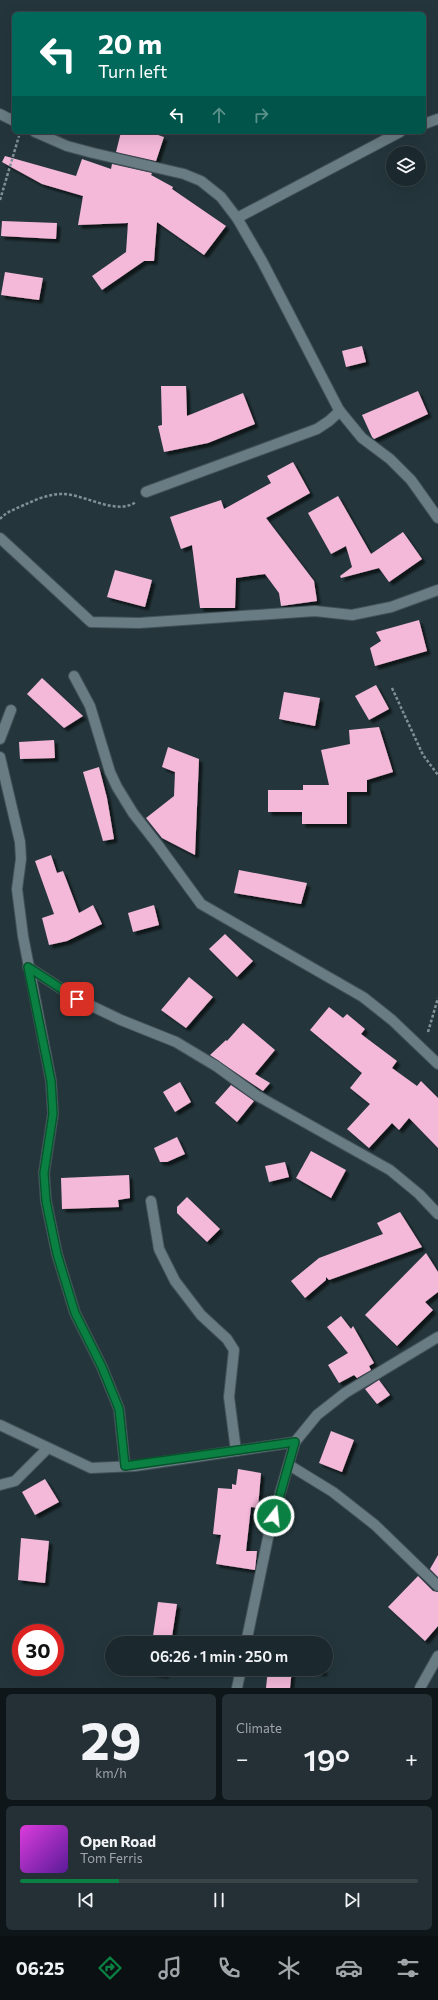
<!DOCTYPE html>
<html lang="en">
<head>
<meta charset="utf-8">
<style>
  :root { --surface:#1b282d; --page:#243035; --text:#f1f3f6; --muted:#a0a6aa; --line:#394449; --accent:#0b8043 }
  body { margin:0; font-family:Commissioner,sans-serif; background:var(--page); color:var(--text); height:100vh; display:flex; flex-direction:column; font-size:15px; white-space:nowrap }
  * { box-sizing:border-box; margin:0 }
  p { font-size:13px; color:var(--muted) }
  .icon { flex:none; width:22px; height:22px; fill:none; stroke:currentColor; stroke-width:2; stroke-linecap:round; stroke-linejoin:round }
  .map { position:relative; height:1688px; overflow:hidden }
  .drawer { display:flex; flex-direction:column; gap:6px; padding:6px; background:#0f1619; flex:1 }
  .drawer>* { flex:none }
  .guide { position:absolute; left:12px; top:12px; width:414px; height:122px; border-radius:6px; box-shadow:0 4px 16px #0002,0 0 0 1px var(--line); background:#00695c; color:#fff; overflow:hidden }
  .buttons { position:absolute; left:386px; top:146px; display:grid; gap:8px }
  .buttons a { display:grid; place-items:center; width:40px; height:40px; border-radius:50%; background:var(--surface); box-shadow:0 4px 16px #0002,0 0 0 1px var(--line); font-size:20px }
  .speed { position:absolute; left:12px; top:1624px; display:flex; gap:8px; font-size:20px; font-weight:700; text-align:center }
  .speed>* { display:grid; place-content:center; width:52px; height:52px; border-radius:50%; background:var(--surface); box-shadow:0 4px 16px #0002,0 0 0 1px var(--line); line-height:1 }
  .speed .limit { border:6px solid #d22; background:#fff; color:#111 }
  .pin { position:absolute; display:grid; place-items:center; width:34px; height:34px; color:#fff; margin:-17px; border-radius:8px; box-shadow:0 2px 6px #0006 }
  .me { position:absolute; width:44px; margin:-22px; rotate:16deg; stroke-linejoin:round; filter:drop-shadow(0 0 3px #0008) }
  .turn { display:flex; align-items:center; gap:14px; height:84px; padding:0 20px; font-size:18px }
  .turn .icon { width:52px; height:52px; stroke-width:2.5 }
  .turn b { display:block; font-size:28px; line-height:34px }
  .lanes { display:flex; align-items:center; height:38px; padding:0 20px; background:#0003; justify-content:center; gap:20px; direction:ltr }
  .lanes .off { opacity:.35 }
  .big { font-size:30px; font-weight:600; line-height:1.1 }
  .drawer .tile { flex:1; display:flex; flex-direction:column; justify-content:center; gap:6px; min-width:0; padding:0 14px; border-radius:6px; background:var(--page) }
  .drawer .dial { align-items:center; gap:0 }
  .dial b { font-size:52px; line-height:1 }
  .song { display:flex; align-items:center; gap:12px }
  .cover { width:48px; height:48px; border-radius:6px; background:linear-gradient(135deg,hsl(300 70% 55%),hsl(270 70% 35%)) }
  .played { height:4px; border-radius:2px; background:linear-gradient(90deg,var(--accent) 25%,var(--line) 25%) }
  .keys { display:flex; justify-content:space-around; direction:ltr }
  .heat { display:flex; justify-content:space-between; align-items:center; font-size:22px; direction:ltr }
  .drawer .tiles { flex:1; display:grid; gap:6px; grid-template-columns:1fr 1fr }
  .tile:last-child { grid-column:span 2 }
  .trip { position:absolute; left:105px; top:1636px; width:228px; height:40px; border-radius:20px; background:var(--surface); box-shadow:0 4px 16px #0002,0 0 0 1px var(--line); font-weight:600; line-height:40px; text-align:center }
  .menu { display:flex; height:64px; justify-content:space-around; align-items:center; background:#0b1012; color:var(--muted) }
  .menu .icon { width:28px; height:28px }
  .menu .current { color:var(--accent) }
  .menu b { font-size:18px; color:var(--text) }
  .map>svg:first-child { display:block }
  .building { fill:#f4b8d8; filter:url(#shadow) }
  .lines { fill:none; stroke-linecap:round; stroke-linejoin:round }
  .minor-casing { stroke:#435258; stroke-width:12 }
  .path { stroke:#819095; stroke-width:2.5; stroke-dasharray:3 2; stroke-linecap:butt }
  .minor { stroke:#697c83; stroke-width:10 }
  .route-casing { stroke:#07532c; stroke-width:10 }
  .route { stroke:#0b8043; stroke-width:7 }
</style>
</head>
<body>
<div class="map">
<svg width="438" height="1688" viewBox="0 0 438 1688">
  <defs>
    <filter id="shadow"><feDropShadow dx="3.5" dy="3.5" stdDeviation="1" flood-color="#0009"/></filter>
  </defs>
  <rect width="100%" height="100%" fill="#24363c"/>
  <g class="building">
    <path d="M121 132H149L164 137 156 161 116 152Z"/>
    <path d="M5 156 76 176 82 159 111 169 112 164 152 173 151 175 173 187 172 189 226 226 204 255 157 222 154 261H144L102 290 92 276 126 252 128 223 78 225 83 196 42 184 2 162Z"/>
    <path d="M2 221 57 223 56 239 1 236Z"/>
    <path d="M5 272 43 278 39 300 1 295Z"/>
    <path d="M362 346 366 362 346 367 342 351Z"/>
    <path d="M161 386H186L187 416 243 393 255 424 208 443 164 452 158 426 162 425Z"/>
    <path d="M418 391 428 414 374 439 372 437 362 415Z"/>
    <path d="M293 462 310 493 266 518 314 581 317 601 281 606 279 593 265 574 236 578 235 608H200L192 545 181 549 170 517 221 500 224 509 271 483 267 476Z"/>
    <path d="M338 496 371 554 403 532 422 559 389 582 379 568 341 578 340 576 352 567 346 546 331 554 308 513Z"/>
    <path d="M115 570 152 580 145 607 107 597Z"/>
    <path d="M419 620 427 651 375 666 370 648 381 641 376 632Z"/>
    <path d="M42 678 83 716 64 728 27 694Z"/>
    <path d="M376 685 389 709 369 720 355 696Z"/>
    <path d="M284 692 320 698 315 726 279 719Z"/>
    <path d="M379 727 393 772 367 780V792H347V824H302V812H268V790H303V785H329L321 750 350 744 349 730Z"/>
    <path d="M54 740 55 758 20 759 19 742Z"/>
    <path d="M168 747 199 759 195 855 162 838 146 818 174 796 175 772 162 767Z"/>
    <path d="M99 767 107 798 114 839 103 841 83 772Z"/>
    <path d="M51 855 57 873 63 871 79 913 93 905 102 924 67 941 49 945 42 918 54 914 35 861Z"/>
    <path d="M239 870 307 883 301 904 234 893Z"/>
    <path d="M154 905 159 925 133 932 128 913Z"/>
    <path d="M225 934 253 961 237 977 209 949Z"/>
    <path d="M189 977 213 997 186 1028 161 1010Z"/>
    <path d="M329 1007 343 1018 347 1014 365 1029 361 1034 397 1061 392 1068 417 1086 421 1081 438 1098V1148L409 1118 399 1130 392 1123 369 1148 347 1129 370 1104 350 1088 362 1073 310 1030Z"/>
    <path d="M243 1023 275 1050 255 1074 270 1083 263 1091 210 1055 226 1040 227 1041Z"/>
    <path d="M180 1082 191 1102 175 1112 163 1092Z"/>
    <path d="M231 1085 254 1101 237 1122 215 1103Z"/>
    <path d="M177 1137 185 1154 167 1162H160L154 1148Z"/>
    <path d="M311 1151 346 1170 331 1198 296 1178Z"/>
    <path d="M285 1162 289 1177 269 1182 265 1166Z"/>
    <path d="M129 1175 130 1198 118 1200 119 1207 62 1209 61 1178Z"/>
    <path d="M187 1197 220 1229 207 1242 177 1213V1207Z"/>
    <path d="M400 1212 422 1247 329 1280 326 1277V1280L305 1298 291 1281 319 1258 383 1234 377 1223Z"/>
    <path d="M426 1253 438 1272V1292L425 1302 433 1310 397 1346 365 1315Z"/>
    <path d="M341 1316 351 1329 353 1326 374 1363 369 1366 371 1370 357 1378 354 1375 339 1383 328 1365 348 1353 327 1327Z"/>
    <path d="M379 1380 390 1395 377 1404 365 1389Z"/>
    <path d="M331 1431 354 1440 342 1472 319 1463Z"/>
    <path d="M238 1469 261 1473 258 1508 251 1507 246 1551H257L255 1570 216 1564 221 1535 213 1534 218 1488 232 1489V1484L236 1485Z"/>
    <path d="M45 1479 59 1502 35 1515 22 1492Z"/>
    <path d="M21 1538 49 1541 45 1583 18 1580Z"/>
    <path d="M438 1555V1577L430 1569Z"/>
    <path d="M418 1576 433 1591 438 1592V1626L425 1641 388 1607Z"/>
    <path d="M158 1602 177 1604 171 1643H152Z"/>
    <path d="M148 1669H166L165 1675 148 1672Z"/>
    <path d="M268 1669H292L290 1688H266Z"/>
    <path d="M303 1669H324L323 1673Z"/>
  </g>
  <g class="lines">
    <defs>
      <g id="minor">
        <path d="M0 114 14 121"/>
        <path d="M424 124 438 119"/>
        <path d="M35 132 67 146 93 153 184 174 201 181 221 197 237 218 262 261 339 410 362 438 390 459 411 480 438 518"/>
        <path d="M237 218 400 132"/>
        <path d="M146 492 317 429 329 421 340 411"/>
        <path d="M0 538 91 622 139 623 315 611 352 615 391 607 438 590"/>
        <path d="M74 676 90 706 110 772 117 787 133 813 158 845 201 904 363 997 392 1020 438 1064"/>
        <path d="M0 739 11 710"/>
        <path d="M0 757 20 842 21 859 17 889 23 936 51 1081 53 1114 44 1173 46 1201 57 1254 75 1313 102 1367 119 1409 125 1466"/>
        <path d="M28 967 77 999 121 1020 176 1042 216 1066 256 1095 390 1170 419 1194 438 1214"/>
        <path d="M151 1201 159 1249 175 1281 201 1315 227 1339 234 1350 229 1397 236 1451"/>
        <path d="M0 1425 91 1468 135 1466 295 1442"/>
        <path d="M289 1465 333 1492 375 1525 438 1586"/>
        <path d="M0 1485 15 1481 48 1448"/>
        <path d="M246 1643 270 1528 295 1442 317 1415 345 1393 438 1337"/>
        <path d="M237 1688 241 1669"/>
        <path d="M420 1688 438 1656"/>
      </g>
    </defs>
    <use href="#minor" class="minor-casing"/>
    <g class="path">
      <path d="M0 200 19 136"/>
      <path d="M0 519C6 512 15 509 24 505 35 500 48 494 62 494 85 494 116 516 136 502"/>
      <path d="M392 688 423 755 438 775"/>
      <path d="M428 1032 438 998"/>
    </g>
    <use href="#minor" class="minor"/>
  </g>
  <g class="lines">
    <defs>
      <path id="route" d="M77 999 28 967 51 1081 53 1114 44 1173 46 1201 57 1254 75 1313 102 1367 119 1409 125 1466 295 1442 274 1516"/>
    </defs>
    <use href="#route" class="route-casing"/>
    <use href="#route" class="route"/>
  </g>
</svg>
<div class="buttons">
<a><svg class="icon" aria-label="layers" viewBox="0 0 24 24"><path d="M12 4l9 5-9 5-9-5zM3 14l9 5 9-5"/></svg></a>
</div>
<div class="speed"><div class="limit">30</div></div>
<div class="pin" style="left:77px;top:999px;background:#d93025"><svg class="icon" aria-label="arrive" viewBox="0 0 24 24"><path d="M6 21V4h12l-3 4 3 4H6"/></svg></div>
<svg class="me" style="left:274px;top:1516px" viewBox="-20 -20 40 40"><circle r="17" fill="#0b8043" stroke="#fff" stroke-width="3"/><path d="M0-11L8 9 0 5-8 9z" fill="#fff"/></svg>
<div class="trip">06:26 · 1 min · 250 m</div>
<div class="guide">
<div class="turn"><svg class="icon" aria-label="left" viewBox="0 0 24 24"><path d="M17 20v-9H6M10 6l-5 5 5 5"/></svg><div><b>20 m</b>Turn left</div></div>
<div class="lanes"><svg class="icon" aria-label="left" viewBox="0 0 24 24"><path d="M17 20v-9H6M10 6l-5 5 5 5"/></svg><svg class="icon off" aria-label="ahead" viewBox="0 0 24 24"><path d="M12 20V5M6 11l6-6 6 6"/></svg><svg class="icon off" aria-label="right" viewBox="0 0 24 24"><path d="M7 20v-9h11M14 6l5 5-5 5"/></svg></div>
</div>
</div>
<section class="drawer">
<div class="tiles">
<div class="tile dial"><b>29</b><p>km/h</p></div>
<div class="tile"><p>Climate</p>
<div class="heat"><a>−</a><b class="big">19°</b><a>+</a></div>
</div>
<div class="tile">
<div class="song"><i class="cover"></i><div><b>Open Road</b><p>Tom Ferris</p></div></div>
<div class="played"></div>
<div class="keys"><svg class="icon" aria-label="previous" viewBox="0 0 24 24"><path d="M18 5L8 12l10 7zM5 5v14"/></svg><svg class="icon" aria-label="pause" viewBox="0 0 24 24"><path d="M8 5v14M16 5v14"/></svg><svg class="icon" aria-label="next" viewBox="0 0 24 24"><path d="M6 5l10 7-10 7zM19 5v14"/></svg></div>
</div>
</div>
</section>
<nav class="menu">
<b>06:25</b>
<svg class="icon current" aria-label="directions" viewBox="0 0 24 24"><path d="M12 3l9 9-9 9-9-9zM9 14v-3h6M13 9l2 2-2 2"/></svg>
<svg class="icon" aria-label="music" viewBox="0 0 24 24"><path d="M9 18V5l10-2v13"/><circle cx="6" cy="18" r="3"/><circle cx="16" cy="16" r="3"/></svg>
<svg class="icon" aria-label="phone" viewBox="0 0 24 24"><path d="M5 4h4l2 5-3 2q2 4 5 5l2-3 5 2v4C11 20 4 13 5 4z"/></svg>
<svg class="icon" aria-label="climate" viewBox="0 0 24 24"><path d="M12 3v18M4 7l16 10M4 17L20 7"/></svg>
<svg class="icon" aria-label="car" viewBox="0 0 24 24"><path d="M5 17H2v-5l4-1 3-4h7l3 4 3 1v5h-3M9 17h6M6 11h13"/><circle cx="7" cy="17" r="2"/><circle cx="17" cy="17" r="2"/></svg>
<svg class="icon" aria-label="filters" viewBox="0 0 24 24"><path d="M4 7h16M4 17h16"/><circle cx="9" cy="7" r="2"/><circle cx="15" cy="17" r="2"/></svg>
</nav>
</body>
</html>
